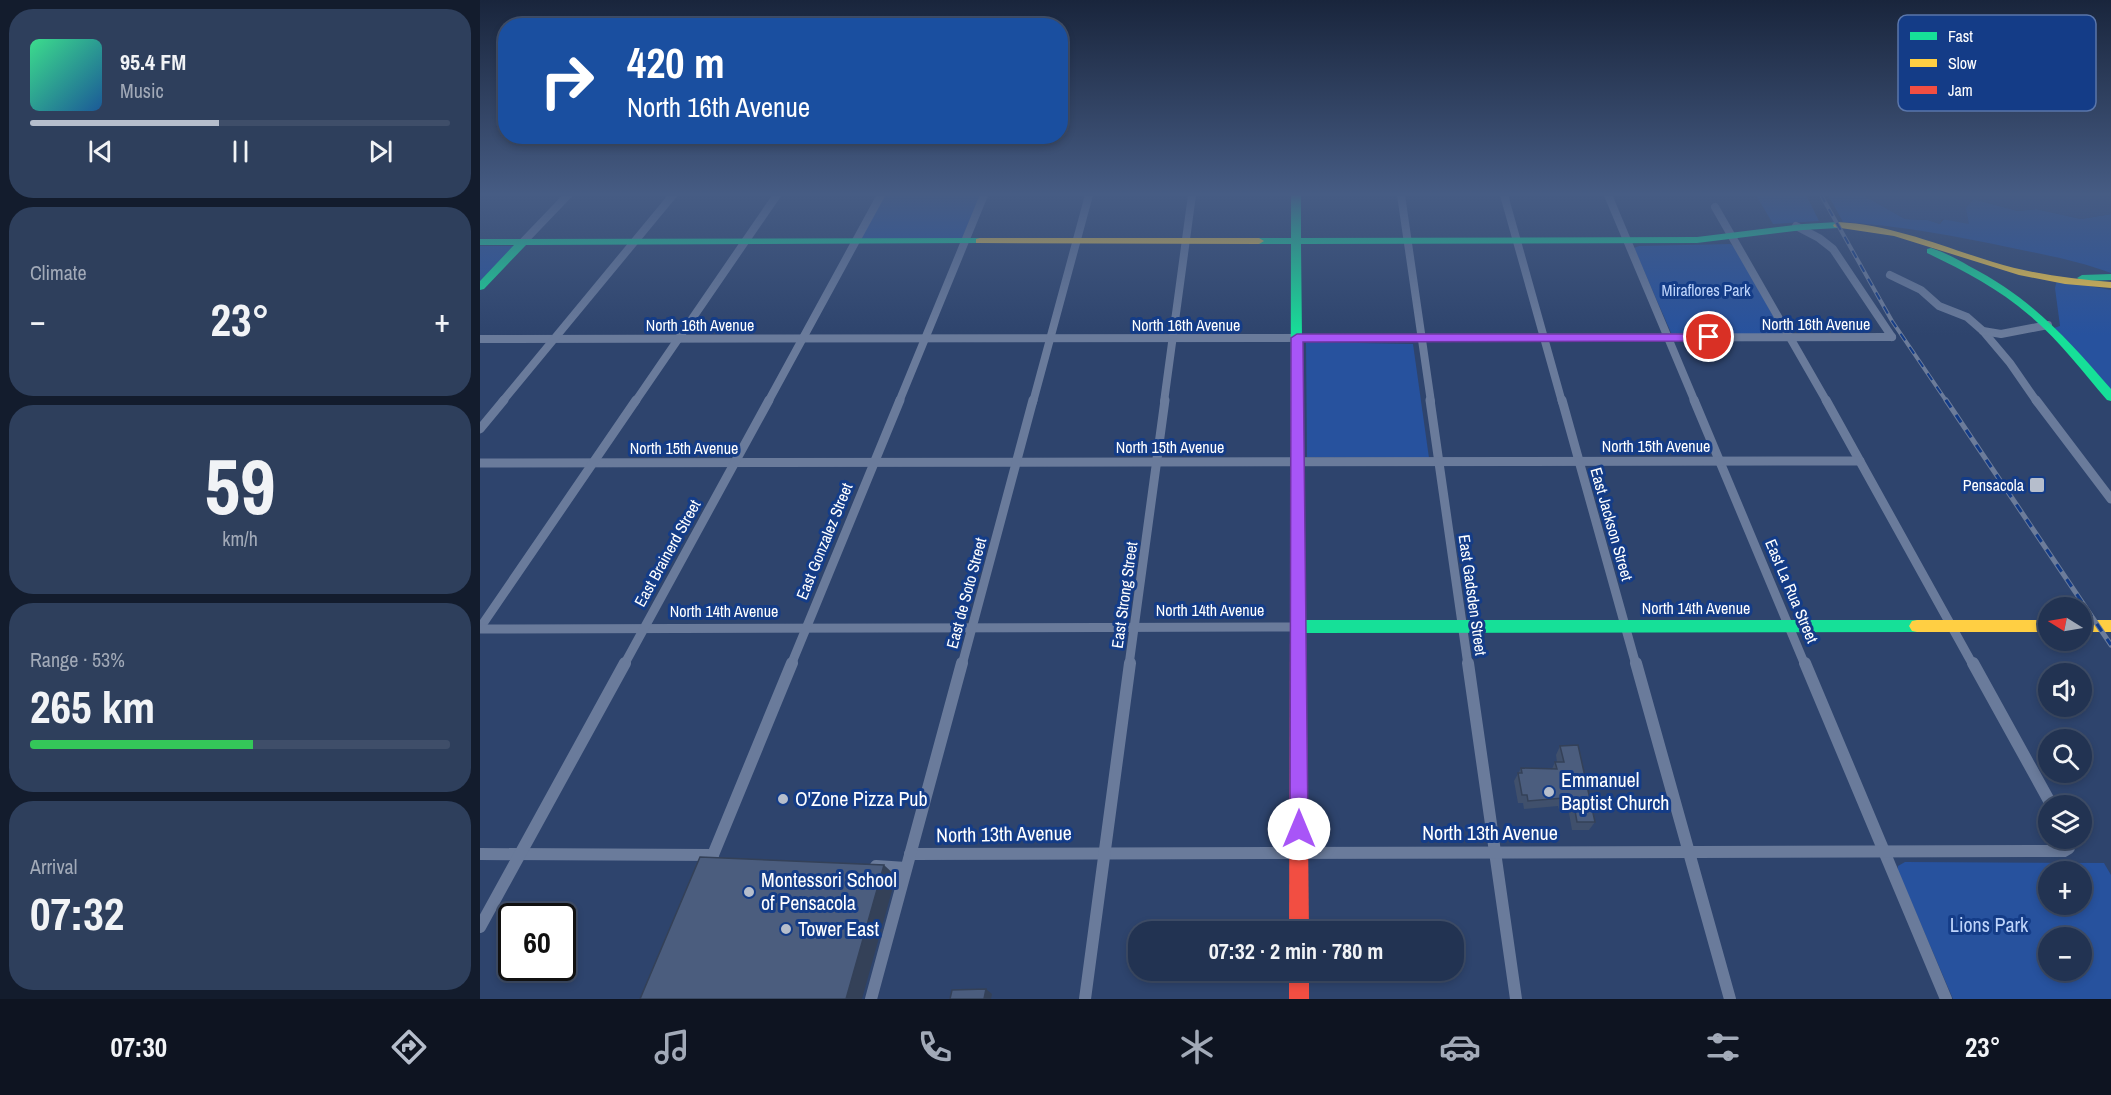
<!DOCTYPE html>
<html lang="en">
<head>
<meta charset="utf-8">
<style>
  :root { --surface:#223352; --page:#2e3f5c; --text:#f1f3f6; --muted:#a2aab8; --line:#3f4e69; --accent:#b6becc }
  body { margin:0; font-family:"Archivo Narrow",sans-serif; background:var(--page); color:var(--text); height:100vh; display:flex; flex-direction:column; font-size:22px; white-space:nowrap }
  * { box-sizing:border-box; margin:0 }
  p { font-size:20px; color:var(--muted) }
  .icon { flex:none; width:33px; height:33px; fill:none; stroke:currentColor; stroke-width:2; stroke-linecap:round; stroke-linejoin:round }
  .map { position:relative; flex:1; overflow:hidden }
  .sheet { display:flex; flex-direction:column; gap:9px; padding:9px; background:#131c2d; width:480px }
  .sheet>* { flex:none }
  .top-card { position:absolute; left:18px; top:18px; width:570px; height:126px; border-radius:24px; box-shadow:0 3px 9px #0003,0 0 0 2px var(--line); background:#1a4fa0; color:#fff; overflow:hidden }
  .needle { width:39px; rotate:281deg }
  .buttons { position:absolute; left:1558px; top:597px; display:grid; gap:12px }
  .buttons a { display:grid; place-items:center; width:54px; height:54px; border-radius:50%; background:var(--surface); box-shadow:0 3px 9px #0003,0 0 0 2px var(--line); font-size:30px }
  .speed { position:absolute; left:18px; top:903px; display:flex; gap:12px; font-size:30px; font-weight:700; text-align:center }
  .speed>* { display:grid; place-content:center; width:78px; height:78px; border-radius:50%; background:var(--surface); box-shadow:0 3px 9px #0003,0 0 0 2px var(--line); line-height:1 }
  .speed .limit { border:3px solid #111; border-radius:9px; background:#fff; color:#111 }
  .pin { position:absolute; display:grid; place-items:center; width:51px; height:51px; color:#fff; margin:-26px; border:3px solid #fff; border-radius:50%; box-shadow:0 2px 6px #0007 }
  .me { position:absolute; width:66px; margin:-33px; rotate:0deg; stroke-linejoin:round; filter:drop-shadow(0 0 4px #0008) }
  .turn { display:flex; align-items:center; gap:21px; height:126px; padding:0 30px; font-size:27px }
  .turn .icon { width:78px; height:78px; stroke-width:2.5 }
  .turn b { display:block; font-size:42px; line-height:51px }
  .big { font-size:45px; font-weight:700; line-height:1.1 }
  .sheet .widget { flex:1; display:flex; flex-direction:column; justify-content:center; gap:9px; min-width:0; padding:0 21px; border-radius:24px; background:var(--page) }
  .sheet .dial { align-items:center; gap:0 }
  .dial b { font-size:78px; line-height:1 }
  .song { display:flex; align-items:center; gap:18px }
  .cover { width:72px; height:72px; border-radius:9px; background:linear-gradient(135deg,hsl(150 70% 55%),hsl(210 70% 35%)) }
  .played { height:6px; border-radius:3px; background:linear-gradient(90deg,var(--accent) 45%,var(--line) 45%) }
  .keys { display:flex; justify-content:space-around; direction:ltr }
  .heat { display:flex; justify-content:space-between; align-items:center; font-size:33px; direction:ltr }
  .charge { height:9px; border-radius:4px; background:linear-gradient(90deg,#34c759 53%,var(--line) 0) }
  .trip { position:absolute; left:648px; top:921px; width:336px; height:60px; border-radius:24px; background:var(--surface); box-shadow:0 3px 9px #0003,0 0 0 2px var(--line); font-weight:700; line-height:60px; text-align:center }
  .dock { display:flex; height:96px; justify-content:space-around; align-items:center; background:#0e1421; color:var(--muted) }
  .dock .icon { width:42px; height:42px }
  .dock .current { color:var(--accent) }
  .dock b { font-size:27px; color:var(--text) }
  main { display:flex; flex:1; min-height:0 }
  .map>svg:first-child { display:block }
  .green { fill:#27529e; fill-rule:evenodd }
  .water { fill:#2d4a82 }
  .lines { fill:none; stroke-linecap:round; stroke-linejoin:round }
  .street-far2 { stroke:#6a7b9b; stroke-width:8 }
  .street-far1 { stroke:#6a7b9b; stroke-width:9 }
  .street { stroke:#6a7b9b; stroke-width:12 }
  .fast { fill:#16e098; fill-rule:evenodd }
  .slow { fill:#ffcf43; fill-rule:evenodd }
  .jam { fill:#f24e42; fill-rule:evenodd }
  .rail-far1-casing { stroke:#6c7c9a; stroke-width:4 }
  .rail-casing { stroke:#6c7c9a; stroke-width:5 }
  .rail-far1 { stroke:#143c87; stroke-width:2; stroke-dasharray:8; stroke-linecap:butt }
  .rail { stroke:#143c87; stroke-width:3; stroke-dasharray:9; stroke-linecap:butt }
  .wall { fill:#40506c }
  .shaded-wall { fill:#344158 }
  .building { fill:#4b5d7e; stroke:#344158; stroke-width:1.5 }
  .route { fill:#a855f7; stroke:#6d37a1; stroke-width:1.5 }
  .poi-dot { fill:#b6becc; stroke:#143c87; stroke-width:2 }
  .labels { text-anchor:middle; stroke-width:6; stroke-linejoin:round; paint-order:stroke }
  .park-label { font-size:16px; fill:#bfd5fb; stroke:#143c87 }
  .street-label { font-size:16px; fill:#fff; stroke:#143c87 }
  .poi-label { font-size:16px; fill:#fff; stroke:#143c87; text-anchor:end }
  .near-poi-label { font-size:20px; fill:#fff; stroke:#143c87; text-anchor:start }
  .near-street-label { font-size:20px; fill:#fff; stroke:#143c87 }
  .near-park-label { font-size:20px; fill:#bfd5fb; stroke:#143c87 }
  .key { fill:#143c87; stroke:#5a76ab; stroke-width:1.5 }
  .key-label { font-size:16px; fill:#fff }
</style>
</head>
<body>
<main>
<section class="sheet">
<div class="widget">
<div class="song"><i class="cover"></i><div><b>95.4 FM</b><p>Music</p></div></div>
<div class="played"></div>
<div class="keys"><svg class="icon" aria-label="previous" viewBox="0 0 24 24"><path d="M18 5L8 12l10 7zM5 5v14"/></svg><svg class="icon" aria-label="pause" viewBox="0 0 24 24"><path d="M8 5v14M16 5v14"/></svg><svg class="icon" aria-label="next" viewBox="0 0 24 24"><path d="M6 5l10 7-10 7zM19 5v14"/></svg></div>
</div>
<div class="widget"><p>Climate</p>
<div class="heat"><a>−</a><b class="big">23°</b><a>+</a></div>
</div>
<div class="widget dial"><b>59</b><p>km/h</p></div>
<div class="widget"><p>Range · 53%</p><b class="big">265 km</b><div class="charge"></div></div>
<div class="widget"><p>Arrival</p><b class="big">07:32</b></div>
</section>
<div class="map">
<svg width="1631" height="999" viewBox="0 0 1631 999">
  <rect width="100%" height="100%" fill="#2e446d"/>
  <g class="green">
    <path d="M404 195H500L482 239H380Z"/>
    <path d="M1276 195H1326L1339 221 1293 224Z"/>
    <path d="M1348 195H1383L1425 219 1448 220 1460 224C1466 214 1484 210 1493 199L1538 211 1556 209 1601 219 1631 214V273C1599 261 1566 255 1532 248 1476 236 1421 226 1363 222Z"/>
    <path d="M1250 244 1254 246 1304 335H1192L1154 248 1159 246Z"/>
    <path d="M0 246H34L0 281Z"/>
    <path d="M1577 280 1631 290V391L1574 328 1580 326 1575 288Z"/>
    <path d="M826 342 933 344 949 458 827 457Z"/>
    <path d="M1425 862 1624 863 1631 875V999H1473L1418 871V866ZM1569 872H1602V904H1569ZM1569 938H1602V970H1569Z"/>
  </g>
  <path class="water" d="M1383 195H1631V214L1601 219 1557 209 1538 211 1494 199 1486 208 1489 224 1462 219 1460 224 1448 220 1425 219Z"/>
  <g class="lines">
    <g class="street-far2">
      <path d="M921 195 951 402"/>
      <path d="M1024 195 1082 402"/>
      <path d="M1128 195 1215 402"/>
      <path d="M1235 207 1347 402"/>
      <path d="M1316 226 1339 238 1353 249 1412 337"/>
      <path d="M43 242 88 195"/>
      <path d="M1410 275 1441 290 1459 306 1487 317 1503 331 1530 363 1557 402"/>
      <path d="M1503 331 1521 334 1568 325"/>
      <path d="M0 339 1412 337"/>
      <path d="M22 402 193 195"/>
      <path d="M155 402 297 195"/>
      <path d="M288 402 401 195"/>
      <path d="M419 402 504 195"/>
      <path d="M553 402 609 195"/>
      <path d="M684 402 712 195"/>
    </g>
    <g class="street-far1">
      <path d="M950 400 988 665"/>
      <path d="M1082 400 1156 665"/>
      <path d="M1214 400 1325 665"/>
      <path d="M1346 400 1493 665"/>
      <path d="M1556 400 1631 499"/>
      <path d="M0 429 24 400"/>
      <path d="M0 463 1380 461"/>
      <path d="M0 628 156 400"/>
      <path d="M0 629 818 627"/>
      <path d="M144 665 289 400"/>
      <path d="M311 665 420 400"/>
      <path d="M482 665 553 400"/>
      <path d="M649 665 685 400"/>
    </g>
    <g class="street">
      <path d="M988 663 1036 999"/>
      <path d="M1156 663 1250 999"/>
      <path d="M1325 663 1466 999"/>
      <path d="M1493 663 1572 806"/>
      <path d="M0 854 233 855"/>
      <path d="M430 854 1584 851 1589 848 1590 838"/>
      <path d="M396 866 426 868"/>
      <path d="M228 867 312 663"/>
      <path d="M0 927 145 663"/>
      <path d="M391 999 482 663"/>
      <path d="M605 999 650 663"/>
    </g>
    <g class="fast">
      <path d="M811 195H821V238L1217 237 1323 224 1358 222 1363 225 1358 228 1323 230 1217 243 821 244 825 620H1437L1442 621 1445 626 1442 631 1437 632 826 633 823 639 818 641 813 639 810 634 811 244H779L774 241 779 238H811Z"/>
      <path d="M500 238 504 239V243L46 245 4 289 0 290V281L34 245H0V239Z"/>
      <path d="M1451 248C1464 252 1477 259 1489 266 1551 298 1586 337 1631 389V401L1627 400C1602 371 1579 340 1549 315 1519 289 1483 270 1447 253V249Z"/>
      <path d="M1631 274V280L1602 281 1597 278 1602 275Z"/>
    </g>
    <g class="slow">
      <path d="M1358 222C1413 225 1461 246 1513 262 1552 274 1591 279 1631 282V288L1585 284 1539 275 1414 236 1354 227 1353 225Z"/>
      <path d="M500 238H779L784 241 779 244 496 243V239Z"/>
      <path d="M1437 620H1569V632H1437L1432 631 1429 626 1432 621Z"/>
      <rect x="1602" y="620" width="29" height="12"/>
    </g>
    <g class="jam">
      <path d="M818 627 823 629 826 634 829 932H809L810 634 813 629Z"/>
      <rect x="809" y="970" width="20" height="29"/>
    </g>
    <defs>
      <path id="rail-far1" d="M1341 195 1412 321 1467 402"/>
      <path id="rail" d="M1466 400 1631 645"/>
    </defs>
    <use href="#rail-far1" class="rail-far1-casing"/>
    <use href="#rail" class="rail-casing"/>
    <use href="#rail-far1" class="rail-far1"/>
    <use href="#rail" class="rail"/>
  </g>
  <path class="wall" d="M1080 746 1115 822 1109 830H1092L1089 813H1080L1078 806 1044 809 1043 803H1038L1034 781 1041 768 1072 769 1075 762H1077L1076 755Z"/>
  <g class="shaded-wall">
    <path d="M404 865 416 876 382 999H366Z"/>
    <path d="M506 989 512 994 511 999H504Z"/>
  </g>
  <g class="building">
    <path d="M1098 745 1115 822H1097L1094 805H1085L1083 798 1048 801 1047 795H1042L1038 773H1042L1041 768 1077 769 1075 762H1084L1080 746Z"/>
    <path d="M220 857 404 865 366 999H160Z"/>
    <path d="M506 989 504 999H470L472 990Z"/>
  </g>
  <linearGradient id="sky" x2="0" y2="1"><stop stop-color="#19253c"/><stop offset="0.58" stop-color="#465c84"/><stop offset="1" stop-color="#465c84" stop-opacity="0"/></linearGradient>
  <rect width="1631" height="335" fill="url(#sky)"/>
  <path class="route" d="M817 334H1229L1235 337 1229 341 823 342 828 829 825 836 819 838 812 836 810 829 811 338Z"/>
  <g class="poi-dot">
    <rect x="1549" y="477" width="16" height="16" rx="3"/>
    <circle cx="1069" cy="792" r="6"/>
    <circle cx="303" cy="799" r="6"/>
    <circle cx="269" cy="892" r="6"/>
    <circle cx="306" cy="929" r="6"/>
  </g>
  <g class="labels">
    <g class="park-label">
      <text x="1226" y="296">Miraflores Park</text>
    </g>
    <g class="street-label">
      <text x="1336" y="330">North 16th Avenue</text>
      <text x="220" y="331">North 16th Avenue</text>
      <text x="706" y="331">North 16th Avenue</text>
      <text x="1176" y="452">North 15th Avenue</text>
      <text x="690" y="453">North 15th Avenue</text>
      <text x="204" y="454">North 15th Avenue</text>
      <text transform="translate(1132 524) rotate(74)" y="6">East Jackson Street</text>
      <text transform="translate(344 541) rotate(-68)" y="6">East Gonzalez Street</text>
      <text transform="translate(187 553) rotate(-61)" y="6">East Brainerd Street</text>
      <text transform="translate(1312 591) rotate(67)" y="6">East La Rua Street</text>
      <text transform="translate(486 593) rotate(-75)" y="6">East de Soto Street</text>
      <text transform="translate(644 595) rotate(-82)" y="6">East Strong Street</text>
      <text transform="translate(993 595) rotate(82)" y="6">East Gadsden Street</text>
      <text x="1216" y="614">North 14th Avenue</text>
      <text x="730" y="616">North 14th Avenue</text>
      <text x="244" y="617">North 14th Avenue</text>
    </g>
    <g class="poi-label">
      <text x="1544" y="491">Pensacola</text>
    </g>
    <g class="near-poi-label">
      <text x="1081" y="787">Emmanuel<tspan x="1081" dy="23">Baptist Church</tspan></text>
      <text x="315" y="806">O'Zone Pizza Pub</text>
      <text x="281" y="887">Montessori School<tspan x="281" dy="23">of Pensacola</tspan></text>
      <text x="318" y="936">Tower East</text>
    </g>
    <g class="near-street-label">
      <text x="1010" y="840">North 13th Avenue</text>
      <text transform="translate(524 834) rotate(-1)" y="7">North 13th Avenue</text>
    </g>
    <g class="near-park-label">
      <text x="1509" y="932">Lions Park</text>
    </g>
  </g>
  <rect x="1418" y="15" width="198" height="96" rx="9" class="key"/>
  <rect x="1430" y="32" width="27" height="8" fill="#16e098"/>
  <rect x="1430" y="59" width="27" height="8" fill="#ffcf43"/>
  <rect x="1430" y="86" width="27" height="8" fill="#f24e42"/>
  <g class="key-label">
    <text x="1468" y="42">Fast</text>
    <text x="1468" y="69">Slow</text>
    <text x="1468" y="96">Jam</text>
  </g>
</svg>
<div class="buttons">
<a><svg class="needle" viewBox="-14 -14 28 28"><path d="M0-13l5 13h-10z" fill="#e53935"/><path d="M0 13l5-13h-10z" fill="#a2aab8"/></svg></a>
<a><svg class="icon" aria-label="sound" viewBox="0 0 24 24"><path d="M4 9h4l5-4v14l-5-4H4zM17 9q2 3 0 6"/></svg></a>
<a><svg class="icon" aria-label="search" viewBox="0 0 24 24"><circle cx="10" cy="10" r="6"/><path d="M15 15l6 6"/></svg></a>
<a><svg class="icon" aria-label="layers" viewBox="0 0 24 24"><path d="M12 4l9 5-9 5-9-5zM3 14l9 5 9-5"/></svg></a>
<a>+</a>
<a>−</a>
</div>
<div class="speed"><div class="limit">60</div></div>
<div class="pin" style="left:1229px;top:337px;background:#d93025"><svg class="icon" aria-label="arrive" viewBox="0 0 24 24"><path d="M6 21V4h12l-3 4 3 4H6"/></svg></div>
<svg class="me" style="left:819px;top:829px" viewBox="-20 -20 40 40"><circle r="19" fill="#fff"/><path d="M0-13L10 11 0 6-10 11z" fill="#a855f7"/></svg>
<div class="trip">07:32 · 2 min · 780 m</div>
<div class="top-card">
<div class="turn"><svg class="icon" aria-label="right" viewBox="0 0 24 24"><path d="M7 20v-9h11M14 6l5 5-5 5"/></svg><div><b>420 m</b>North 16th Avenue</div></div>
</div>
</div>
</main>
<nav class="dock">
<b>07:30</b>
<svg class="icon current" aria-label="directions" viewBox="0 0 24 24"><path d="M12 3l9 9-9 9-9-9zM9 14v-3h6M13 9l2 2-2 2"/></svg>
<svg class="icon" aria-label="music" viewBox="0 0 24 24"><path d="M9 18V5l10-2v13"/><circle cx="6" cy="18" r="3"/><circle cx="16" cy="16" r="3"/></svg>
<svg class="icon" aria-label="phone" viewBox="0 0 24 24"><path d="M5 4h4l2 5-3 2q2 4 5 5l2-3 5 2v4C11 20 4 13 5 4z"/></svg>
<svg class="icon" aria-label="climate" viewBox="0 0 24 24"><path d="M12 3v18M4 7l16 10M4 17L20 7"/></svg>
<svg class="icon" aria-label="car" viewBox="0 0 24 24"><path d="M5 17H2v-5l4-1 3-4h7l3 4 3 1v5h-3M9 17h6M6 11h13"/><circle cx="7" cy="17" r="2"/><circle cx="17" cy="17" r="2"/></svg>
<svg class="icon" aria-label="filters" viewBox="0 0 24 24"><path d="M4 7h16M4 17h16"/><circle cx="9" cy="7" r="2"/><circle cx="15" cy="17" r="2"/></svg>
<b>23°</b>
</nav>
</body>
</html>
